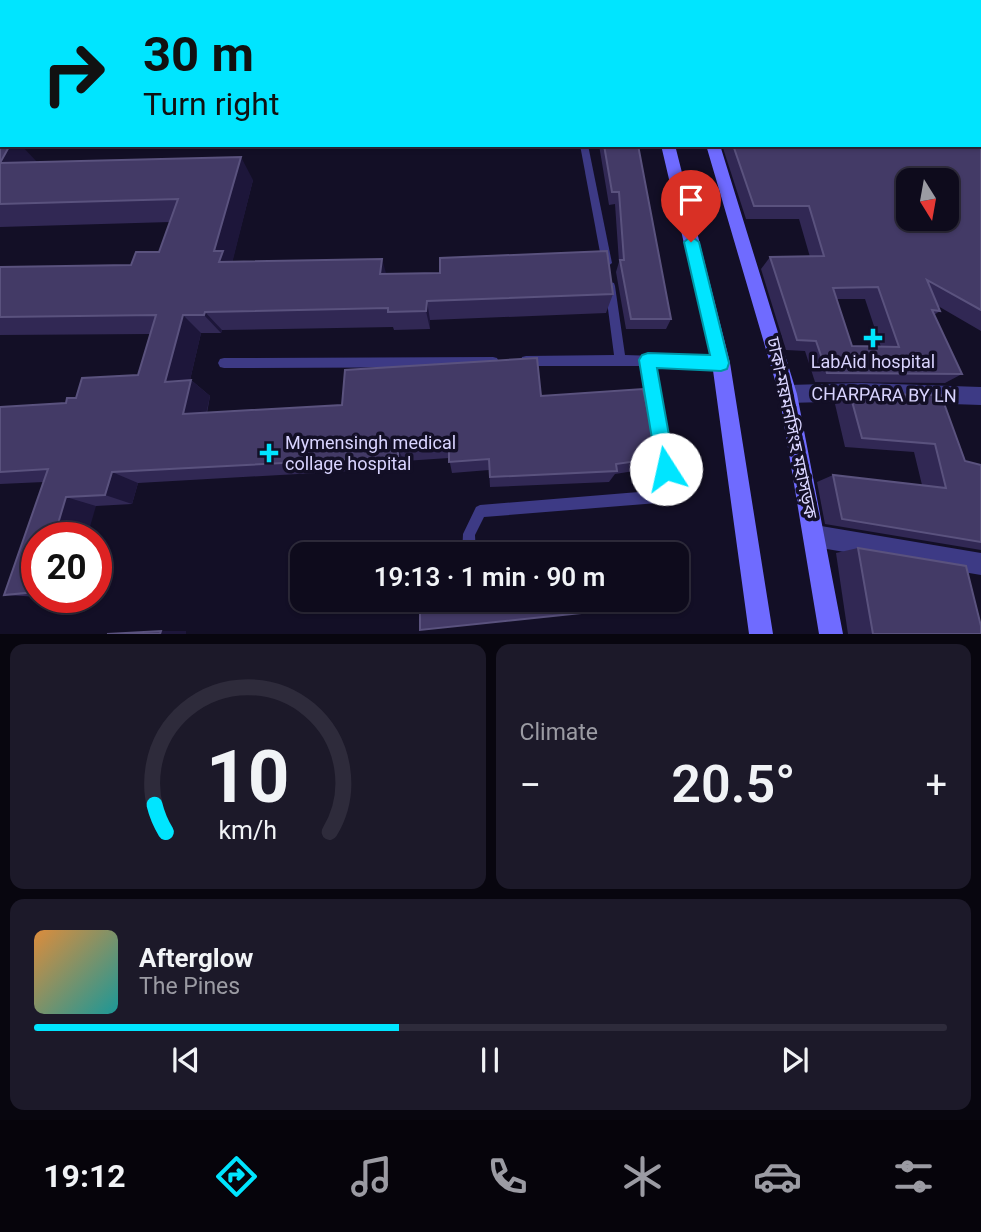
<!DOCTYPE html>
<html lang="en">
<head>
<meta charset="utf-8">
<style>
  :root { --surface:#0e0b1c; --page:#1c1929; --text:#f1f3f6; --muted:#9b9ba3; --line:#2e2b3b; --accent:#00e5ff }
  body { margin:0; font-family:Roboto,"Noto Sans Bengali",sans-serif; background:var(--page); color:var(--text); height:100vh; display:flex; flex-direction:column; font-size:26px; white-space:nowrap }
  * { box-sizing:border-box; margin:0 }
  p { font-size:23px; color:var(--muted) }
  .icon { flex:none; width:38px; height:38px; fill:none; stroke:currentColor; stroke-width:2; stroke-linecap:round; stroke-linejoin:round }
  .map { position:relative; height:634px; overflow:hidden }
  .panel { display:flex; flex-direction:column; gap:10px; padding:10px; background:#08060f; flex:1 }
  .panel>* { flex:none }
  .hud { position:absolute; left:0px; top:0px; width:982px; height:147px; box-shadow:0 2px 5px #0004,0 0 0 2px var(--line); background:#00e5ff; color:#111; overflow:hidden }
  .needle { width:46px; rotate:169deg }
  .fabs { position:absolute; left:896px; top:168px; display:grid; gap:14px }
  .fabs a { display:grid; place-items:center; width:63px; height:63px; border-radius:14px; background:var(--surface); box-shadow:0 2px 5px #0004,0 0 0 2px var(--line); font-size:35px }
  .speed { position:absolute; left:21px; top:522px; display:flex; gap:14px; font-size:35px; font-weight:700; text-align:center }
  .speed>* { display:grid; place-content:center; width:91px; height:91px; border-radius:50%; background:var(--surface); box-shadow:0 2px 5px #0004,0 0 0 2px var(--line); line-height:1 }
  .speed .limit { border:10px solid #d22; background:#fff; color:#111 }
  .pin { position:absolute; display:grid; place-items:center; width:60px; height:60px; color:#fff; margin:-72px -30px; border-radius:50% 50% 50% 0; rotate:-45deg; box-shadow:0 0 7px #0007 }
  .pin .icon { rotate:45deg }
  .me { position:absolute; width:77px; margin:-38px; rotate:350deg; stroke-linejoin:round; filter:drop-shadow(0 0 5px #0008) }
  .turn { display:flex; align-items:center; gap:24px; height:147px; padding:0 28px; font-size:32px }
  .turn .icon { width:91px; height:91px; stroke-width:2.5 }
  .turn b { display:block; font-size:49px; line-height:60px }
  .big { font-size:52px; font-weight:600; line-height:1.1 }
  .panel .tile { flex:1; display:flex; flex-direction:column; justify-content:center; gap:10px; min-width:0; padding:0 24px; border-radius:14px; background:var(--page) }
  .panel .dial { align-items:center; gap:0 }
  .dial svg { height:182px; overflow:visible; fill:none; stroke:var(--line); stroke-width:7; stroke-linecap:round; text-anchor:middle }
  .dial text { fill:var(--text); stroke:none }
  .song { display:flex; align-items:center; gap:21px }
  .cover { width:84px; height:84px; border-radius:10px; background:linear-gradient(135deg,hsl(30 70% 55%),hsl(180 70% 35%)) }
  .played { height:7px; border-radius:4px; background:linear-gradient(90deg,var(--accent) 40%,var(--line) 40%) }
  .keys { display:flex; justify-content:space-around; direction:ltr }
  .heat { display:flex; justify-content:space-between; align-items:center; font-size:38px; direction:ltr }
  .panel .tiles { flex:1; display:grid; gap:10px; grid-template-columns:1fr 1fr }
  .tile:last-child { grid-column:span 2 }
  .trip { position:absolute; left:290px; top:542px; width:399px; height:70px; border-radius:14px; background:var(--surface); box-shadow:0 2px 5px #0004,0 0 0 2px var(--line); font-weight:600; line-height:70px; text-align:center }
  .tabs { display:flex; height:112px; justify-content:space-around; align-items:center; background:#06040b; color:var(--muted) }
  .tabs .icon { width:49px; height:49px }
  .tabs .active { color:var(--accent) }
  .tabs b { font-size:32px; color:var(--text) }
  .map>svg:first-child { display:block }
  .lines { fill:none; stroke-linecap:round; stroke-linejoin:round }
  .lane { fill:#3d3a85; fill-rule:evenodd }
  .street { fill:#3d3a85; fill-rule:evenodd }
  .secondary { fill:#6f6bff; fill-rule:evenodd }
  .wall { fill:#312854; fill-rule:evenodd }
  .shaded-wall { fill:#1d163a }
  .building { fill:#433a66; stroke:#5a527e; stroke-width:2; fill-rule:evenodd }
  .route { fill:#00e5ff; stroke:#0095a6; stroke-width:2 }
  .poi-dot { fill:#00e5ff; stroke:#130f26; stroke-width:2.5 }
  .labels { text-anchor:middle; stroke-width:7; stroke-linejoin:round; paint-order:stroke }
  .poi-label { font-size:18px; fill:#d9d4ff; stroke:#130f26 }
  .street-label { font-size:18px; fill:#d9d4ff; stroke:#130f26 }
</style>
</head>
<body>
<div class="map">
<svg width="981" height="634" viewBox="0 0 981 634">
  <rect width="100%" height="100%" fill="#130f26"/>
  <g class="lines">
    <g class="lane">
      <path d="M41 0H48L47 2H40Z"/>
      <rect x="0" y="55" width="2" height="7"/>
      <rect x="0" y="123" width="2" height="6"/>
      <path d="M580 145H588L612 263 607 267 602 263Z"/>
      <path d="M610 282 614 283 615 286 625 355 721 358 725 359 727 363 725 367 721 368 655 366 676 496 674 500 670 502 484 517 475 535 476 555H462L463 534 476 507 480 505 663 490 643 366H526L522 365 521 361 522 357 526 356 614 355 605 286 606 283Z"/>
      <path d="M493 357 497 358 499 362 497 366 493 367 224 368 220 367 218 363 220 359 224 358Z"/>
    </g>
    <g class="street">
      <path d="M862 383 981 387V405L862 401 788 403 781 400 779 394 781 388 788 385Z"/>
      <path d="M815 525 981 553V575L815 547 807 544 804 536 807 528Z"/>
    </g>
    <g class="secondary">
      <path d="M629 0H641L642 2H630Z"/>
      <path d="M668 0H680L681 2H669Z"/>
      <path d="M661 145H675L730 363 773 634H749L712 363Z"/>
      <path d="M706 145H720L797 394 843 634H819L779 394Z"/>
    </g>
  </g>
  <g class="wall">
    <path d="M163 0H616V2H162Z"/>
    <path d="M699 0H981V331L938 306 940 311 934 315 962 374 945 383 815 382 805 351 786 350 761 269 770 257H810L799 219H746L722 145H980V2H700ZM837 299H865L881 347 852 346Z"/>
    <path d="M0 139 37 162 253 180 232 262 613 294 606 313 430 320V329L394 330 393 327 222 330 221 333H201L190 380H191L210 396 207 413 541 396 658 458 647 469 615 474 609 482 490 487 489 470 452 473 449 458 404 461V468L138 483 132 504 96 506 37 537V597H49H41L4 595 44 482 0 484V407L66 403 76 398 138 375 150 334 0 335V267L131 265 159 252 170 222 0 227Z"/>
    <path d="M599 145H638L671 319 666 329H626L616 272 619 262 615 204 609 205Z"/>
    <path d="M850 394 965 461 981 465V550L825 524 817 482 833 475 922 485 914 452 845 447 835 404Z"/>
    <path d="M858 548 981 634H848L836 553Z"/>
  </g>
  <g class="shaded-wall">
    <path d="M10 0H40L38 2H8Z"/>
    <path d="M95 0H121L120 2H94Z"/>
    <path d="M304 0H360V2H300Z"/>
    <path d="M2 6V33L0 34V7Z"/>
    <path d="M10 145H21L37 162 0 163Z"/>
    <path d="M241 157 253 180 232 264 219 262 214 251Z"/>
    <path d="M382 259 388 280 380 274Z"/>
    <path d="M427 301 430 320V329L426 311Z"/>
    <path d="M205 312 222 330 221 333 204 315Z"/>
    <path d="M183 315 201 333 186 397 165 382Z"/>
    <path d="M191 380 210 396 203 428 183 414Z"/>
    <path d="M398 449 404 461V468L398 457Z"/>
    <path d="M112 472 138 483 132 504 105 495Z"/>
    <path d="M66 497 96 506 87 537H54Z"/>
    <path d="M161 631H186V634H160Z"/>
  </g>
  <g class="building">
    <path d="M0 0H10L8 2H2V6L0 7Z"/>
    <path d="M56 0H95L94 2H55Z"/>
    <path d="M163 0H304L300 2H162Z"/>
    <rect x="353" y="0" width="50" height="2"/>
    <path d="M472 0H612L609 2H472Z"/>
    <path d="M710 0H981V22H980V2H711Z"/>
    <path d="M980 29 981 30V310L927 280 940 311 932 310 962 374 827 373 816 341 797 340 770 257 824 256 809 206H754L733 145H980ZM908 180H947V219H908ZM878 287 899 347 852 346 833 288Z"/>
    <path d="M0 139H2V145H10L0 163Z"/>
    <path d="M604 145H638L671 319H631L620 260H624L619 192H612Z"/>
    <path d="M241 157 214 251H223L219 262 382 259 380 274 440 273V258L607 251 613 294 427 301 426 311 388 312V308L205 312 204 315H183L165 382 191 380 183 414 342 405 345 370 537 358 541 396 643 389 658 458 616 464 617 471 490 477 489 459 449 462V445L398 449V457L112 472 105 495 66 497 54 537H37L36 592 4 595 48 469 0 472V407L66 403 67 398H76L82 378 138 375 156 315 0 317V267L131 265 136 252H159L178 199 0 204V163Z"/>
    <path d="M850 394 941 395 965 461 981 465V542L842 519 833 475 946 488 935 444 862 438Z"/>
    <path d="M858 548 966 566 981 626V634H873Z"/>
    <path d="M598 551 599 555H571Z"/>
    <path d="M420 600H607L609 610 420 630Z"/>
    <path d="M161 631 160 634H107Z"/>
  </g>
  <path class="route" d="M691 236 699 242 729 363 727 369 721 371 657 368 675 469 672 476 666 478 659 476 657 469 639 360 642 355 648 353 710 355 684 242Z"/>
  <g class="poi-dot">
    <path d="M869.5 327.5h7v7h7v7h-7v7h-7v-7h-7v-7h7z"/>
    <path d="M265.5 442.5h7v7h7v7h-7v7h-7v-7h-7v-7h7z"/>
  </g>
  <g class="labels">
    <g class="poi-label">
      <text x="873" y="368">LabAid hospital</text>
      <text x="285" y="449" text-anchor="start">Mymensingh medical<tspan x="285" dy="21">collage hospital</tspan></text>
    </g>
    <g class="street-label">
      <text transform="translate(884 395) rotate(1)" y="6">CHARPARA BY LN</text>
      <text transform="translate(792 428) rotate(78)" y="6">ঢাকা-ময়মনসিংহ মহাসড়ক</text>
    </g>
  </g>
</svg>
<div class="fabs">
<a><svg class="needle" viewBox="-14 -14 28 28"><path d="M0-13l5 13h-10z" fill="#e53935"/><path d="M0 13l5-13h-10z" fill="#9b9ba3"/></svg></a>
</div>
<div class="speed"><div class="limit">20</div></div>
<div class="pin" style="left:691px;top:242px;background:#d93025"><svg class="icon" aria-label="arrive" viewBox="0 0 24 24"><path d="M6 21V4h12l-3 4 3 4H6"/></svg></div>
<svg class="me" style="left:666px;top:469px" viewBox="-20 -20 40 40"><circle r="19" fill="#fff"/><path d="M0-13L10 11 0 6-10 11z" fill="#00e5ff"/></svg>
<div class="trip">19:13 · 1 min · 90 m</div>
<div class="hud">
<div class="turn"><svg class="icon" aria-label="right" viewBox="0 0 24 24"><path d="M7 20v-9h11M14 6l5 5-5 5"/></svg><div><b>30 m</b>Turn right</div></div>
</div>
</div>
<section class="panel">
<div class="tiles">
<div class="tile dial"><svg viewBox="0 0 100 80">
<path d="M14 69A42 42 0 1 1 86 69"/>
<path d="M14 69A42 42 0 0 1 9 57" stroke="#00e5ff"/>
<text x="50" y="56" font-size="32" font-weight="700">10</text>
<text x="50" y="72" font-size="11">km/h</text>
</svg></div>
<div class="tile"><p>Climate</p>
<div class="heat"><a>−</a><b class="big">20.5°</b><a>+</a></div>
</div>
<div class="tile">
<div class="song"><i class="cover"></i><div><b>Afterglow</b><p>The Pines</p></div></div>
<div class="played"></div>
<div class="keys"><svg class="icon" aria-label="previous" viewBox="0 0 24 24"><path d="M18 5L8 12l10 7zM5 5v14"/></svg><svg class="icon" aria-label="pause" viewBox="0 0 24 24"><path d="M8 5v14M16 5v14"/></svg><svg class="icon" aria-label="next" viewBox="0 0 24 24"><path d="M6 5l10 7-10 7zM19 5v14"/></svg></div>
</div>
</div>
</section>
<nav class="tabs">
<b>19:12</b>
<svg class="icon active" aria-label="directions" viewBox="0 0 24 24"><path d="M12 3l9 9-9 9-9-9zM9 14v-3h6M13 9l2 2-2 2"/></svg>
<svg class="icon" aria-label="music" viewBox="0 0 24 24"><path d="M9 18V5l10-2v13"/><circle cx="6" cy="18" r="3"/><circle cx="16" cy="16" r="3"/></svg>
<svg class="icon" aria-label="phone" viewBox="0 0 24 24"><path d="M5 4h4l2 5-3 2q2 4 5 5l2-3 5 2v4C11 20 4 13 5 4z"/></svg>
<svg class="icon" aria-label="climate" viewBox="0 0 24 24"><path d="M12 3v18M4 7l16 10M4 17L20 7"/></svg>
<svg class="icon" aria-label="car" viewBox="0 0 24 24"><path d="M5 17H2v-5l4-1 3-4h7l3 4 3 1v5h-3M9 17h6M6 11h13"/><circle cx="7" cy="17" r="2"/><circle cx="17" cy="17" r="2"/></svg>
<svg class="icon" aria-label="filters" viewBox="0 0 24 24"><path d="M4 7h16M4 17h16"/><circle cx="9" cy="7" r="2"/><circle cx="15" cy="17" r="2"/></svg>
</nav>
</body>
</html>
